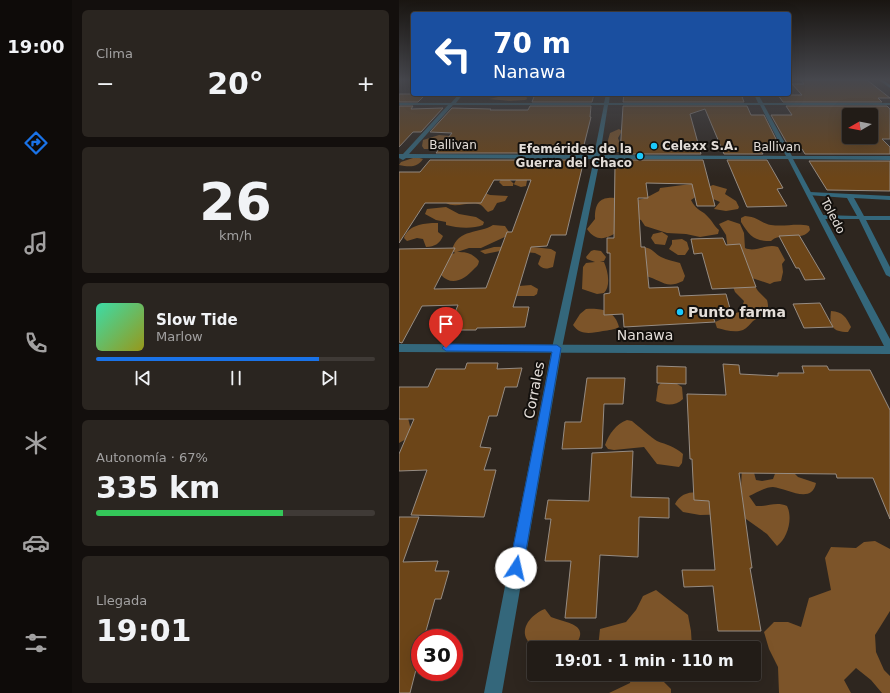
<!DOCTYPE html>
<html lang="es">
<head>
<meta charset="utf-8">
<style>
  :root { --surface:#221c17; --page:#2a2520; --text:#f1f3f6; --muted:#a2a1a1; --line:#3f3a36; --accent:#1a73e8 }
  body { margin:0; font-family:"DejaVu Sans",sans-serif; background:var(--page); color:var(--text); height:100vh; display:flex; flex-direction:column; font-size:15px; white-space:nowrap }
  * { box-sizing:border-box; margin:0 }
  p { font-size:13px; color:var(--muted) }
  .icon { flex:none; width:22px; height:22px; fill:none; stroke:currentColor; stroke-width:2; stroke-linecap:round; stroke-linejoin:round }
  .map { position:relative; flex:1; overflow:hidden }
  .details { display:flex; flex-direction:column; gap:10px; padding:10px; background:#130f0d; width:327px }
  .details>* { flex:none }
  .banner { position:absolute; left:12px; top:12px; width:380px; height:84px; border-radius:4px; box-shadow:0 4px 16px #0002,0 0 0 1px var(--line); background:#1a4fa0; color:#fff; overflow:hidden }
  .needle { width:26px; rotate:261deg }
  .fabs { position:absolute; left:443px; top:108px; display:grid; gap:8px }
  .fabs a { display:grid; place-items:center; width:36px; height:36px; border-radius:4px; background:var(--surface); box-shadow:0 4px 16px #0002,0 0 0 1px var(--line); font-size:20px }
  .speed { position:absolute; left:12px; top:629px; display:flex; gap:8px; font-size:20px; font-weight:700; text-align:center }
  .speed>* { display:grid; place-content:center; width:52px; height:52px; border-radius:50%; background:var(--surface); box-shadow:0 4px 16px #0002,0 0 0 1px var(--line); line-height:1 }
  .speed .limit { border:6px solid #d22; background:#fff; color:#111 }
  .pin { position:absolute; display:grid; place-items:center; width:34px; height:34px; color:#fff; margin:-41px -17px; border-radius:50% 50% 50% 0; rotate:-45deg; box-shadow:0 0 4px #0007 }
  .pin .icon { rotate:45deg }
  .me { position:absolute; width:44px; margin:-22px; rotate:10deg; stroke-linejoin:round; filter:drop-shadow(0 0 3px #0008) }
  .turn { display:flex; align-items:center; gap:14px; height:84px; padding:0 16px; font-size:18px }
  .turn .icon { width:52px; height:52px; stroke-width:2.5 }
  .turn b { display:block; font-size:28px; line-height:34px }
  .big { font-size:30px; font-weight:800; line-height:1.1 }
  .details .tile { flex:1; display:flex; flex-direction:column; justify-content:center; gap:6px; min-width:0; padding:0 14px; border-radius:6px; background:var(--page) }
  .details .dial { align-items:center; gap:0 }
  .dial b { font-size:52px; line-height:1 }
  .song { display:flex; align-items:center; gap:12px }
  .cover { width:48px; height:48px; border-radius:6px; background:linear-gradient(135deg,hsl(160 70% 55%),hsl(60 70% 35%)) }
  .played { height:4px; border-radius:2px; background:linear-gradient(90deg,var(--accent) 80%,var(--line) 80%) }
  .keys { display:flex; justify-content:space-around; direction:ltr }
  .heat { display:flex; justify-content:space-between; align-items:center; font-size:22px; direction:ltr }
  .charge { height:6px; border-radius:3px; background:linear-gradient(90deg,#34c759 67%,var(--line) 0) }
  .trip { position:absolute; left:128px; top:641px; width:234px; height:40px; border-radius:4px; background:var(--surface); box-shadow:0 4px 16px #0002,0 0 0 1px var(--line); font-weight:800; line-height:40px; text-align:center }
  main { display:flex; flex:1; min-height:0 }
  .tabs { display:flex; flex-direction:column; width:72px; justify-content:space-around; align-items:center; background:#0e0b09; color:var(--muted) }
  .tabs .icon { width:28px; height:28px }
  .tabs .active { color:var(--accent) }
  .tabs b { font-size:18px; color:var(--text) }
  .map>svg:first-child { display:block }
  .forest { fill:#7c5429 }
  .building { fill:#6c4518; stroke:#968c83; fill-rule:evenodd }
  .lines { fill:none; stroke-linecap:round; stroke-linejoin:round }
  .service { fill:#34677b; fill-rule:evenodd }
  .minor { fill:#34677b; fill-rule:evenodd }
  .tertiary { fill:#34677b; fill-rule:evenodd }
  .route { fill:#1a73e8; stroke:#114b97 }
  .poi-dot { fill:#1bc9fc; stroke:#13100d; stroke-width:1.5 }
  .labels { text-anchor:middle; stroke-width:4; stroke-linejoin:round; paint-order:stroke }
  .far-street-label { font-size:12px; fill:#e4ded9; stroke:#13100d }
  .far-poi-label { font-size:12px; font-weight:bold; fill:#e4ded9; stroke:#13100d; text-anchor:start }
  .poi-label { font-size:14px; font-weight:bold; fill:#e4ded9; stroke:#13100d; text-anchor:start }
  .street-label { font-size:14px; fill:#e4ded9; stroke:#13100d }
</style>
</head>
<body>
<main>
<nav class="tabs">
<b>19:00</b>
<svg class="icon active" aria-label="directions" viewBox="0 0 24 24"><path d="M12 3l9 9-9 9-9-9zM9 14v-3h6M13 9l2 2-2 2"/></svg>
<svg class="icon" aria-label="music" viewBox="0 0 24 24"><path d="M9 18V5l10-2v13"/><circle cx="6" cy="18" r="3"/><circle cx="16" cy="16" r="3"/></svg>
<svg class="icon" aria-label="phone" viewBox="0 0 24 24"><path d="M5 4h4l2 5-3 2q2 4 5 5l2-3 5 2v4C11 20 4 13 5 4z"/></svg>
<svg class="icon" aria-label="climate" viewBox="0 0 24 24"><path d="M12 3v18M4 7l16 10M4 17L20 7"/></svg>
<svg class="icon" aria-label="car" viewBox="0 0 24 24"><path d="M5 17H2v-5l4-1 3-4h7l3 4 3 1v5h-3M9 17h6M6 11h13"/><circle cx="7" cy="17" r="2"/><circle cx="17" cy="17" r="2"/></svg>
<svg class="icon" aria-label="filters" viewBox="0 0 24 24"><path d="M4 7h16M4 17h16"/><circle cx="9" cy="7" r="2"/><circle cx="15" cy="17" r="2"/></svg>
</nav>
<section class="details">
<div class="tile"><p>Clima</p>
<div class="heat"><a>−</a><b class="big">20°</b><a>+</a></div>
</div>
<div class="tile dial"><b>26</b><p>km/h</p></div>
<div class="tile">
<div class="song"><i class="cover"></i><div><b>Slow Tide</b><p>Marlow</p></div></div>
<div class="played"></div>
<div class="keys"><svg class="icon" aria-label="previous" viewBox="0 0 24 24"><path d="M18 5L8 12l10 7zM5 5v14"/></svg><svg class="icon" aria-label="pause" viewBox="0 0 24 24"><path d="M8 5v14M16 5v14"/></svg><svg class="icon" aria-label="next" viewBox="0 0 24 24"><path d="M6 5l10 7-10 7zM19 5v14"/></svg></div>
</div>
<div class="tile"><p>Autonomía · 67%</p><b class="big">335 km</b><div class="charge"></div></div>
<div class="tile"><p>Llegada</p><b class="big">19:01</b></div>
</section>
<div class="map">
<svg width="491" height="693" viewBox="0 0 491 693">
  <rect width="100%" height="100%" fill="#2e261f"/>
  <g class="forest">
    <path d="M105 94H130L127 95 128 99 126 100 111 101 90 99 104 96Z"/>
    <path d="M220 129 223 131 219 138 221 144 224 146 222 152H213L208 144 211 133Z"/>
    <path d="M40 135 51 136 48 139 44 140 41 145 43 147 54 149H25L23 146 24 140Z"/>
    <path d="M17 157 24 159C18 168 10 167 0 165L2 162Z"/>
    <path d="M129 175 127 186 122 187 114 184V186H104L100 182 103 178 110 179 115 184 118 178Z"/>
    <path d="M292 184 296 186 298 196 292 200C297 211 304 210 310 218 314 222 315 226 320 230L319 234 301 237 287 234 268 233 246 226 242 220 235 217C222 230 202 250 188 229L196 219C195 185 223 203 243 199 249 197 254 194 260 191L261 188Z"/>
    <path d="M314 185 328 189 326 194 337 201 340 207 339 209 327 211 315 209 321 202 312 198 309 187Z"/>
    <path d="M86 193 91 195 109 196 106 201 98 203 94 210 89 212C86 210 85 207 82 205 72 200 57 209 47 203L48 202Z"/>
    <path d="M47 207 60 214 77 217 85 222 84 225C74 229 58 228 47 225V222L37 220 26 214 28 209Z"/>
    <path d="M346 216C360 217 361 223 372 225 385 227 398 223 410 226L411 230C402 243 383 231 372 241 354 241 351 236 342 222V218Z"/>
    <path d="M329 220 341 224 345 233 346 248C357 253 367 243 379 247L386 260 383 264 384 272 382 281 375 282 371 284 350 277 359 291 368 300C372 314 364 315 354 321 351 324 348 328 344 330 336 333 326 330 318 328L316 322 342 311 345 301 336 292 334 287 327 235 320 224Z"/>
    <path d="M33 223H39V232L44 236C41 243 36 247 27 247L24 239 18 238 8 241 5 238C9 226 21 224 33 223Z"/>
    <path d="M94 225 106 226 110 232V235L82 248H70L58 252C68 252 73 253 80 261 79 266 78 266 75 269 66 279 53 287 42 275L50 255 56 253 53 250C59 228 81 234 94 225Z"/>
    <path d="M263 232 269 236 266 245 256 244 252 238 254 234Z"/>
    <path d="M283 239 288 242 290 249 286 255H279L270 249 273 244V240Z"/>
    <path d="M125 246 152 249 157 252 154 267C148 269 144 270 139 264L142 256 136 253 106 250 86 254 81 251 95 247Z"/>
    <path d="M243 247C255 248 254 253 262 257 268 260 275 261 281 263L286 276 284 281C266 290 262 279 246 276Z"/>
    <path d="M195 250 202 251 207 257 205 261 201 262H205C209 271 212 286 205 293L198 294 183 289 184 267 187 263 196 262 188 259 187 257 192 251Z"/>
    <path d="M132 285 139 289 138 294 135 296H116L120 286Z"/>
    <path d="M187 309C202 308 216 310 220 327 215 330 210 330 204 331 193 333 181 336 174 325L181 314Z"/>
    <path d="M432 311C444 312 447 317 452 327L449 332C433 332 430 326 432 311Z"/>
    <path d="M275 382 283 387 284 399C277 406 266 406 257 401L259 386 262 383Z"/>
    <path d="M0 417 9 418 12 430 9 438 0 443Z"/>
    <path d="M228 420 233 421C238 425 253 438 258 441 268 445 275 446 284 454L283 463 280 467 258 464 245 447 215 450 209 449 206 445C210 434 217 424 228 420Z"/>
    <path d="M343 467 354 469 357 480 363 481 374 479 377 471 395 473 399 477 417 483C413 505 387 488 374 487 366 487 357 493 350 496L357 506C368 507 377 501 388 506 394 518 389 538 378 546L368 534 340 514 301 515 284 512 276 504C287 481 322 498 341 503L344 500 342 488Z"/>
    <path d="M476 541 491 549V611L476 635 477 652 485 670 491 676V693H483L472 680 457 668 445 680 452 693H380L379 667 370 649 365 632 375 622H389L402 627 410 598 432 590 426 558 432 547 457 548 465 542Z"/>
    <path d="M257 590 289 615 292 631 293 648H199L201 629 227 622 237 610 244 596Z"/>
    <path d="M146 609 152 617C166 623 195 624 174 648L135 649C133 646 129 642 127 638 122 625 135 613 146 609Z"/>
    <path d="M233 674H271L260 677 272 689V693H210L231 683Z"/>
  </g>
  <g class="building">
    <path d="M402 80H468L491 98H479L483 102H384L379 95H403L393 84H405Z"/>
    <path d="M0 94H27L19 102H0Z"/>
    <path d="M136 94H195L193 102H133Z"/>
    <path d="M225 94H342L345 102H224Z"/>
    <path d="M0 106H14L12 109 44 108 22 132H14L0 147Z"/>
    <path d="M131 106H192L191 117H192L183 153H37L53 133 31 132 53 108 92 109 91 110H129Z"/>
    <path d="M224 106H348L352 115H365L381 147H360L364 154H325L306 109 291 114 302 154H221Z"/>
    <path d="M387 106H488L491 109V139H483L491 147V154H406L403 149H399L398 147H390L372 115H393ZM450 115H472V137H450Z"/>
    <path d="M31 160H181L180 164H184L167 235H152L148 246 132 247 114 307H130L126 327 78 328 77 330H49L59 305 23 306 3 343 0 342V249L56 248 35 289 87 288 108 232H113L132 180H95L82 203H26L0 243V172H21Z"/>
    <path d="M221 160H304L316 206H298L293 184 247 183 249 198H239L242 247H246L250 288 279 287 281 296 327 294 333 316 314 317 316 322 225 327 224 314 205 315V294L211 293V253H208V238H215L216 164 221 163Z"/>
    <path d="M328 160H368L384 188 378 189 388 206 348 207Z"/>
    <path d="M410 161H491V191L428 190Z"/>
    <path d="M400 235 426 279 406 280 400 268H397L380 236Z"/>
    <path d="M324 238 327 245 341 244 357 287 313 289 303 253 295 254 292 239Z"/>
    <path d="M421 303 434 327 405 328 394 304Z"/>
    <path d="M68 363H99L98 369 123 368 118 387H106L98 416H90L81 447 92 448 85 470H97L85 517 12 515 28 470 0 471V454L15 419H0V387H29L37 369H66Z"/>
    <path d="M324 364 340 365 341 374 379 376V373H405L403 366H428L430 370H471L491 410V519L474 478H438L437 474 340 473 353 568H351L362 631H319L314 586 285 587 283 570H316L310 501 295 500 293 459H291L288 394 327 395Z"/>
    <path d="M258 366 287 367V384L258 383Z"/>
    <path d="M188 378H226L224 404H205L203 448 163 449 166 422H182Z"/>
    <path d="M234 451 232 497 270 498V518L240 517 239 557 201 555 197 618H166L172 561H146L152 519H146L149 500 190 501 193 453Z"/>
    <path d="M0 517H20L4 562 39 561 36 571H50L42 599H36L25 638H21V654L11 693H0Z"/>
  </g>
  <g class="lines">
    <path class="service" d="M411 192 491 196V200L455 198 465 216H491V220H467L491 267V277L487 275 460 219H423L420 217 423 215 458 216 448 198 409 195 408 194Z"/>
    <path class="minor" d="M60 94H64L57 103H205L207 94H211L210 103H359L355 94H359L364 103H491V105H365L393 156H491V160L394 159 491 339V352L487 351 486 348 389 159H201L163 348 103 693H85L153 348 195 159 7 158 4 160 0 158V154H4L49 105H0V103H52ZM54 105H205L195 155 10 154ZM209 105H361L387 156 201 155Z"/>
    <g class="tertiary">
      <path d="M480 80H484L491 85V88Z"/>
      <path d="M0 344 491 346V354L0 352Z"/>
    </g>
  </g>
  <linearGradient id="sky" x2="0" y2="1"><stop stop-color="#191511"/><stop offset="0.45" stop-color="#46474d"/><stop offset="1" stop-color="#46474d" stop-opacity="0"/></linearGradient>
  <rect width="491" height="177" fill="url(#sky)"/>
  <path class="route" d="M47 344 158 345 162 348 124 568 122 572 117 574 112 572 110 568 153 352 47 351 43 348Z"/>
  <g class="poi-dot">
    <circle cx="255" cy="146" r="4"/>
    <circle cx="241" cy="156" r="4"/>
    <circle cx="281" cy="312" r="4"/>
  </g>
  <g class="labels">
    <g class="far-street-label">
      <text x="54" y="149">Ballivan</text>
      <text x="378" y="151">Ballivan</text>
      <text transform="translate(434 216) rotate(62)" y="4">Toledo</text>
    </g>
    <g class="far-poi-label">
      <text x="263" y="150">Celexx S.A.</text>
      <text x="233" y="153" text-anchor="end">Efemérides de la<tspan x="233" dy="14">Guerra del Chaco</tspan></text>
    </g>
    <g class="poi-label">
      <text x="289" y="317">Punto farma</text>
    </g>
    <g class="street-label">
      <text x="246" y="340">Nanawa</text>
      <text transform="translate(135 390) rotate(-79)" y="5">Corrales</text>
    </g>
  </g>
</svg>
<div class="fabs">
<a><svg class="needle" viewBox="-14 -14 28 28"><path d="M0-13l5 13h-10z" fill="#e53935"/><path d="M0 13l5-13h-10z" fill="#a2a1a1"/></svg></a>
</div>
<div class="speed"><div class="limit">30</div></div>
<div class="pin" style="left:47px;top:348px;background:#d93025"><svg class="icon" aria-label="arrive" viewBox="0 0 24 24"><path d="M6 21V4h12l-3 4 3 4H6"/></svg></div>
<svg class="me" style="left:117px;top:568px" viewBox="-20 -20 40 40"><circle r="19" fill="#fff"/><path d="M0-13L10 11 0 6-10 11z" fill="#1a73e8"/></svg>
<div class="trip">19:01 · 1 min · 110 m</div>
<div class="banner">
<div class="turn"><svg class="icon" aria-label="left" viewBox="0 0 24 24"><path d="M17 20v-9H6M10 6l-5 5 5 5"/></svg><div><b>70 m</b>Nanawa</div></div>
</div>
</div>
</main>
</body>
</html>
